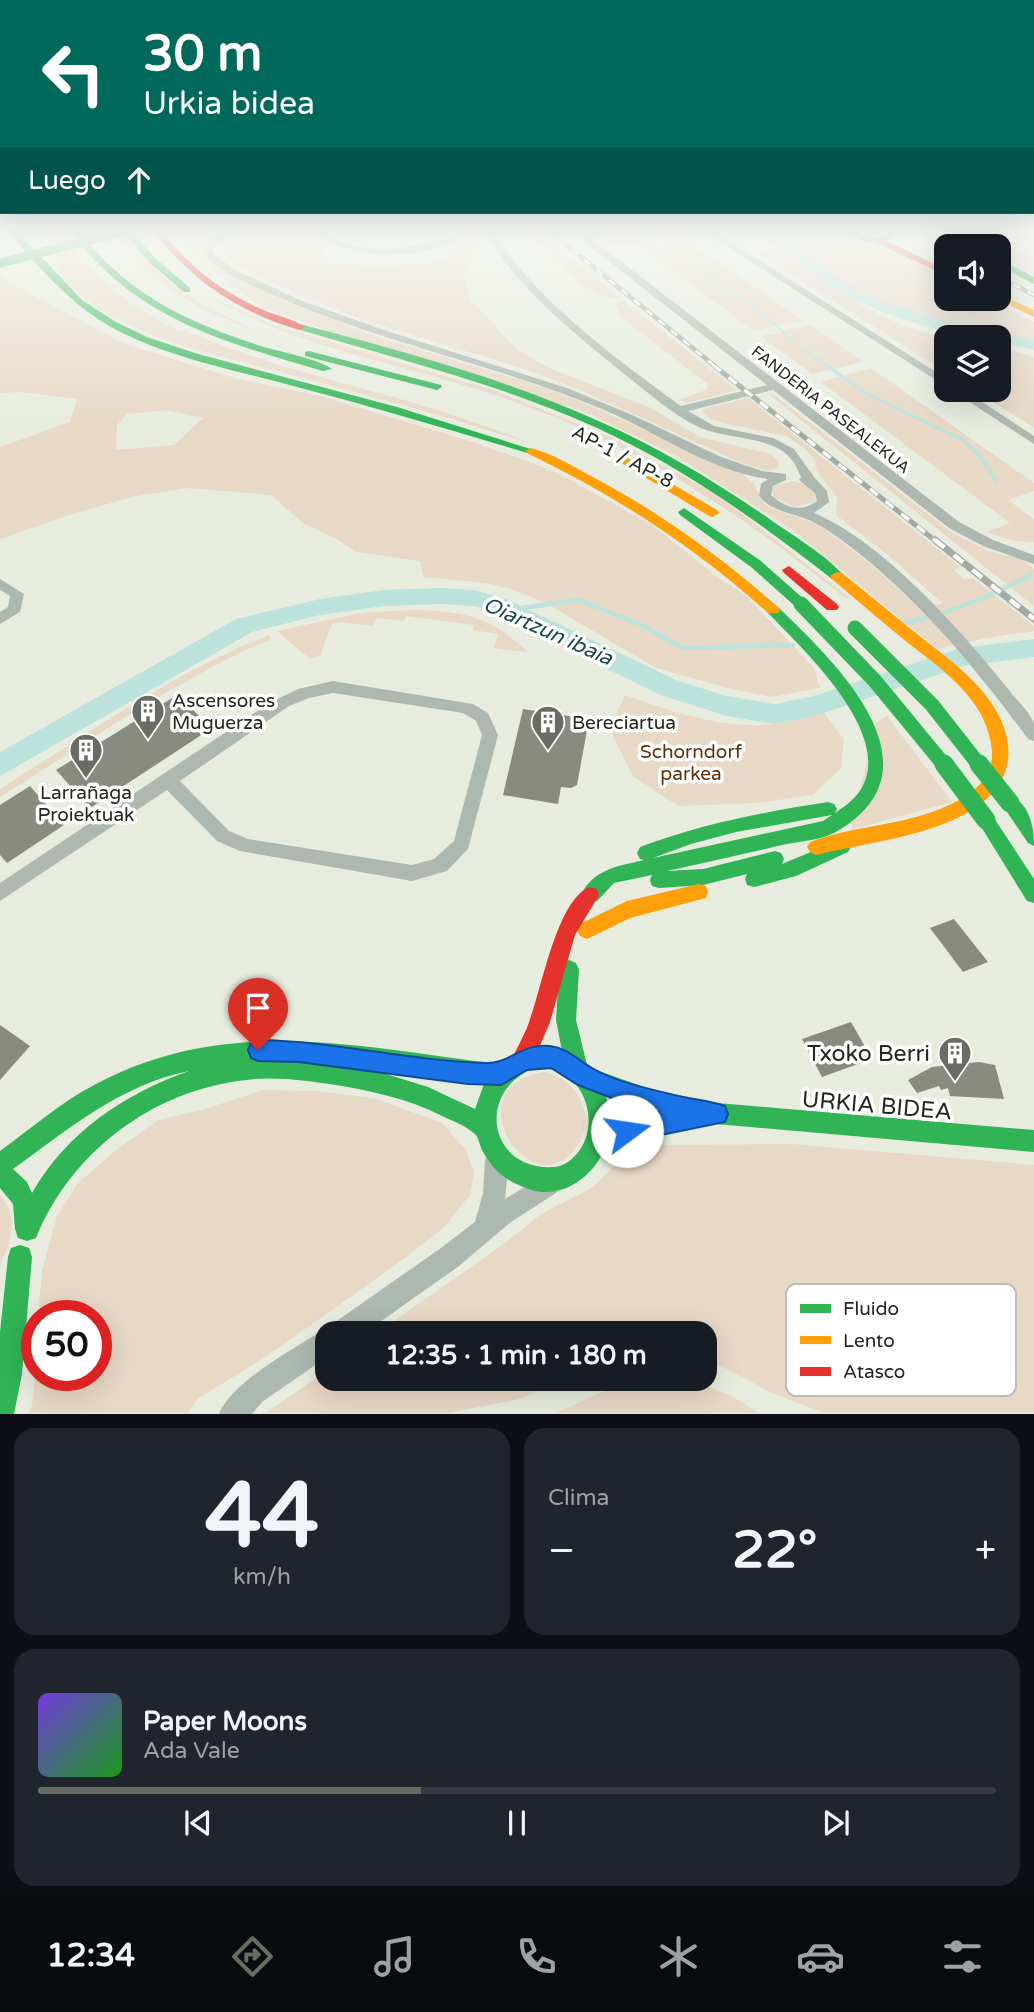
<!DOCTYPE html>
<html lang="es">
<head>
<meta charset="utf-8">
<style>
  :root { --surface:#171b24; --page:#20242c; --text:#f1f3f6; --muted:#9ea1a6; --line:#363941; --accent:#686c62 }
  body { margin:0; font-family:"Varela Round",sans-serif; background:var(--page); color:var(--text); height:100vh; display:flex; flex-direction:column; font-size:26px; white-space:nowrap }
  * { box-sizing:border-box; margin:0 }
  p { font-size:23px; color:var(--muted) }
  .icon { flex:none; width:38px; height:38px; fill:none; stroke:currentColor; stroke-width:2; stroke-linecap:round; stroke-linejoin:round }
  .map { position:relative; height:1414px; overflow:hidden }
  .sheet { display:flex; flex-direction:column; gap:14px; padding:14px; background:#0d0f14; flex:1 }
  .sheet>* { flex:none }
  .top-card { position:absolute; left:0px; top:0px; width:1034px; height:214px; box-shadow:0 7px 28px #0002; background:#00695c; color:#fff; overflow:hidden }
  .controls { position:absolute; left:934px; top:234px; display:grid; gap:14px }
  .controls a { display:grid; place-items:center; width:77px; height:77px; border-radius:14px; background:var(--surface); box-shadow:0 7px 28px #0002; font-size:35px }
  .speed { position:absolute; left:21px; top:1300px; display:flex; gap:14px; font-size:35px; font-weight:700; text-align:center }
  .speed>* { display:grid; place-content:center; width:91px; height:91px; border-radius:50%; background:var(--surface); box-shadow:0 7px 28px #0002; line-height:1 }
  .speed .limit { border:10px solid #d22; background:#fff; color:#111 }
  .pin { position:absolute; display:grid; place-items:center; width:60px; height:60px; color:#fff; margin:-72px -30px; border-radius:50% 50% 50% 0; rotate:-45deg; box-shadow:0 0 7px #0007 }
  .pin .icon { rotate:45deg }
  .me { position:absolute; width:77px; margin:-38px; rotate:76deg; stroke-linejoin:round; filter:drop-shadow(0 0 5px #0008) }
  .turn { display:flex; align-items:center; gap:24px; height:147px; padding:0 28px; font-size:32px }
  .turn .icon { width:91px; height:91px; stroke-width:2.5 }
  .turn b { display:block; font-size:49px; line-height:60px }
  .then { display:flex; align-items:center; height:66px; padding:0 28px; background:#0003; gap:14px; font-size:26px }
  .big { font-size:52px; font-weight:700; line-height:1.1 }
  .sheet .card { flex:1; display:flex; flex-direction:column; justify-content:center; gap:10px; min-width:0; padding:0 24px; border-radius:21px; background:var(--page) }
  .sheet .dial { align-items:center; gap:0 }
  .dial b { font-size:91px; line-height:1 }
  .song { display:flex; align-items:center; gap:21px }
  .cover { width:84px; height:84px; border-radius:10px; background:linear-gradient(135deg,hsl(260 70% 55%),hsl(120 70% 35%)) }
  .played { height:7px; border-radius:4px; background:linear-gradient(90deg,var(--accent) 40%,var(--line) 40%) }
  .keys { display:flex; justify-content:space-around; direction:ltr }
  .heat { display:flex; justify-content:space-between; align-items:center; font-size:38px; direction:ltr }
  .sheet .tiles { flex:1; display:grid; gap:14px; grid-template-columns:1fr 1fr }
  .card:last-child { grid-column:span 2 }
  .trip { position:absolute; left:315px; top:1321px; width:402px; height:70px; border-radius:21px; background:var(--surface); box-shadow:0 7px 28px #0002; font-weight:700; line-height:70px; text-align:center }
  .tab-bar { display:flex; height:112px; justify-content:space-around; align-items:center; background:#090b0e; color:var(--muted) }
  .tab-bar .icon { width:49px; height:49px }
  .tab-bar .on { color:var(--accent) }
  .tab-bar b { font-size:32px; color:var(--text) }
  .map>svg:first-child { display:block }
  .green { fill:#e8d8c6; fill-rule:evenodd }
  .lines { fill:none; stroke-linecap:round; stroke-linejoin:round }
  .stream-far2 { stroke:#bce2dc; stroke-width:2.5 }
  .stream-far1 { stroke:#bce2dc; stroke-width:3.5 }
  .stream { stroke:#bce2dc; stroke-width:4.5 }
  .river { fill:#bce2dc; fill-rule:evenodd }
  .building { fill:#898a80 }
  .street { fill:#adb9b0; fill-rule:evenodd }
  .fast { fill:#30b455; fill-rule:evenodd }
  .slow { fill:#ff9f0a; fill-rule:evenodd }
  .jam { fill:#e5322d; fill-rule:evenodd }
  .rail-far2-casing { stroke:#a2aaa2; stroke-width:4.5 }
  .rail-far1-casing { stroke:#a2aaa2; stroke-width:5 }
  .rail-casing { stroke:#a2aaa2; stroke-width:7 }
  .rail-far2 { stroke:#fff; stroke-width:2.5; stroke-dasharray:8; stroke-linecap:butt }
  .rail-far1 { stroke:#fff; stroke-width:3.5; stroke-dasharray:10; stroke-linecap:butt }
  .rail { stroke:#fff; stroke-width:4.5; stroke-dasharray:12; stroke-linecap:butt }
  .fast-bridge-far2 { stroke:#30b455; stroke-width:9 }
  .fast-bridge-far1 { stroke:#30b455; stroke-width:15 }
  .fast-bridge { stroke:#30b455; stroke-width:19 }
  .route { fill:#1a73e8; stroke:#114b97; stroke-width:2 }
  .labels { text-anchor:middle; stroke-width:7; stroke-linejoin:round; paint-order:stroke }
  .far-street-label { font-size:16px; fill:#23271e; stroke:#fff }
  .street-label { font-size:19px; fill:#23271e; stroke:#fff }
  .poi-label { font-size:19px; fill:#23271e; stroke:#fff; text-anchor:start }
  .park-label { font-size:19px; fill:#5e3007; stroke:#fff }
  .water-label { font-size:21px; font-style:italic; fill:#1a4948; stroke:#fff }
  .near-poi-label { font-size:23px; fill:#23271e; stroke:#fff; text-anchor:end }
  .near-street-label { font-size:23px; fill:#23271e; stroke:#fff }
  .key { fill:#fff; stroke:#bdbebc; stroke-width:2 }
  .key-label { font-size:19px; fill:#23271e }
</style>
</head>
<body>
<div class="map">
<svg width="1034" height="1414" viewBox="0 0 1034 1414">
  <rect width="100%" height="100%" fill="#e7ecdf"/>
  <g class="green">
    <path d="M48 229H63L77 247 74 249C101 287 138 310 179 331H186C256 362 331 379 404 400 447 412 489 427 530 443 475 426 419 409 362 394 326 384 291 375 255 365 189 348 46 316 48 229Z"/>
    <path d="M173 229H231L213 236 201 245 204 256 226 272 287 302 381 338 530 383 582 402 742 474 754 484 761 499 768 507 819 525 868 562 921 610 942 603 888 555 836 515 837 497 817 472 815 460 805 449 786 436 731 425 711 419 703 413V409L748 398 960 567 954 570 964 579 973 578 1034 626V631L986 638 938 649 794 531 680 458 586 412 336 334 261 307 201 261Z"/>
    <path d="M259 229H305L311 237 324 242 322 260 328 263C368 266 408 268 447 258L446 245 459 241 463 229H477L480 239 476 241 474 254 464 277 471 301 517 349 549 368 649 407 700 437 771 454 779 462 778 468 769 471 744 464 578 389 525 369 358 318 303 296 243 268 220 251C225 236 245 234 259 229Z"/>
    <path d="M525 229H540L553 245 622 298C591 305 546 249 525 229Z"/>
    <path d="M666 229H693L678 235 803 320 754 331 634 242 612 247 598 239 620 234 624 237 637 234 658 249 677 246 658 231Z"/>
    <path d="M960 229H1034V276L999 257V247H984Z"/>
    <path d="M123 233 167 280 204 306 262 333C224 319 182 303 151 275 138 262 128 246 114 234Z"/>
    <path d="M852 237 890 246 947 278V299H988L1034 322V342C966 327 887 321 830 277 819 268 811 255 801 246Z"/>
    <path d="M779 246C795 255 806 269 821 279 860 306 906 333 953 338H947V373L755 251 776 249Z"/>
    <path d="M0 271 7 282 125 344 238 379 320 396 476 443 554 471 652 525 717 577 744 594 814 668 820 688 772 697 732 689 656 668 544 602 512 589 486 583 423 577 420 561 356 552 337 539 304 524 271 495 189 488 136 496 72 514 0 539V447L70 422 77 399 21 392 0 393ZM167 410 203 418 174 445 116 450 117 425 127 414Z"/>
    <path d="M203 293 276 326 496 391 603 434 718 495 851 599H846C741 512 628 439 498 396 399 363 293 347 203 293Z"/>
    <path d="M624 301 737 390 687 403 679 400 706 390 708 384 622 318 615 303Z"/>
    <path d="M810 325 863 362 812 374 761 337Z"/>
    <path d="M999 347 1034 357V428L974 390H999Z"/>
    <path d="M871 368 1034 483V491L1008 500 1034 519V542L1014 541 986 532 1010 523 821 382Z"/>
    <path d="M767 393 773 394 954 534 988 551 1019 558 1034 569V606Z"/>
    <path d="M793 481 808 485 816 494 814 502 795 507 775 498 772 490 774 486Z"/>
    <path d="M412 610C464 611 489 616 528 652L494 648 498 634 473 630V625L406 616 403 621 377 618 373 626 341 622 332 624 320 656 310 659 277 631 360 613Z"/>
    <path d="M269 635 271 639C175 680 89 742 0 797V789C87 735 173 672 269 635Z"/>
    <path d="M625 695C675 713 727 731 781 723 795 721 810 716 824 713L844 739 841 768 813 795 757 803 678 806 633 776 610 729Z"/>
    <path d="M887 716 952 802 851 830 876 723Z"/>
    <path d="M545 1072C577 1079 598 1116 577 1146 532 1212 450 1085 545 1072Z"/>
    <path d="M263 1090 318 1091 377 1099 442 1123 465 1149 474 1172 470 1195 444 1227 405 1258 267 1356 198 1399 187 1413H29L32 1405 37 1354V1376H96V1316H38L42 1271 57 1216 78 1183 115 1151 158 1120 202 1110Z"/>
    <path d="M792 1144 1034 1165V1413H825L774 1394 727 1369 705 1361V1334L377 1333 505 1243 541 1214 592 1188 631 1149 654 1145Z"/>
    <path d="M0 1196C19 1213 11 1245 0 1264Z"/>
    <path d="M327 1370V1379H562L523 1398 449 1413H266Z"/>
    <path d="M631 1379H689L732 1396 758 1413H556Z"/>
  </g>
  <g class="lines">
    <g class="stream-far2">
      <path d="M683 254 690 263 747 301 793 340"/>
      <path d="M803 349 829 367"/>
    </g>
    <path class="stream-far1" d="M826 365 867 394 963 440 980 456 996 481"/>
    <g class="stream">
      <path d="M508 610 579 600 644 626 682 648 793 645"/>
      <path d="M904 623C947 615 992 595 1031 575"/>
    </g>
    <g class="river">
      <path d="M750 229C793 229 808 261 841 280 899 315 969 325 1034 340V350L999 342V338C951 338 870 312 829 286 814 276 803 260 788 250 776 243 760 239 750 229Z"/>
      <path d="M442 588 473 590 506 599 676 680 726 696 775 704 814 696 961 648 1034 639V657L963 666 815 716 775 724 726 716 658 694 490 611 473 606 442 604 384 606 320 615 252 632 0 776V752L236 619 320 599 384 590Z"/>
    </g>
  </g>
  <g class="building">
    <path d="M177 695 212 728 90 808 56 770Z"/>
    <path d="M523 709 589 719 577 785 571 788 561 787 558 804 503 795Z"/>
    <path d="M30 786 64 825 7 863 0 855V805Z"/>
    <path d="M954 919 988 962 963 972 930 928Z"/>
    <path d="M851 1022 872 1059 822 1077 802 1039Z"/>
    <path d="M0 1025 30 1046 0 1080Z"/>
    <path d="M979 1062 995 1065 1004 1099 950 1096 948 1088 941 1090 939 1086 917 1093 908 1080 932 1067Z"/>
  </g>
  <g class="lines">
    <g class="street">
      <path d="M230 229H242L217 242 212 253 233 269 302 301 390 332 567 388 630 414 721 457 762 471 786 474V480L773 486 771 495C785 508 801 513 817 501L815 493 799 480 801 477C798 471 796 464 791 459 773 435 723 440 697 426 672 414 650 394 628 377 576 335 516 288 484 229H492C530 296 619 361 681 406L767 385 587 244 575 229H583L588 235 618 229H635L592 239 959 522 993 540 1034 555V564L983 546 949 528 773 390 688 411 714 426 773 438 794 449 814 477 827 491 829 502 814 513C882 541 963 632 1009 690 1016 700 1032 714 1034 725 1034 730 1034 736 1034 741L1028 739C975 667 919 599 847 544 835 535 824 527 811 521 792 512 773 513 759 496L761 484 768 479C709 471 657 432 602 409 494 364 378 342 271 294 248 283 220 274 204 253L211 238Z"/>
      <path d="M312 229H321C357 261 413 248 455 236L459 238C424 261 342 261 312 229Z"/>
      <path d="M700 229H710L947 379V387Z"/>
      <path d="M786 229H836L862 236 858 238 825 231 804 234Z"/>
      <path d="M951 390H964L1034 436V444Z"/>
      <path d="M0 579 24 594 20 612 0 624V612L8 607 10 596 0 590Z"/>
      <path d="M333 681 473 704 488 713 498 735 468 849 447 871 412 881 240 851 217 841 167 790 0 901V883L271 702 298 689ZM333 693 463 713 476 721 482 735 454 841 434 859 412 865 248 839 229 831 180 781 289 706 309 698Z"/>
      <path d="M497 1148 505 1152 509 1160 505 1199 548 1173 556 1177 560 1185 556 1193 511 1222 459 1266 363 1334H327V1357L262 1402 252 1414H219C232 1382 289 1352 318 1333L329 1330 331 1325 441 1248 475 1222 483 1193 485 1160 489 1152Z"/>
    </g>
    <g class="fast">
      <path d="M7 229H15L82 300 116 322 147 337 198 354 397 407 537 451 535 453H527C451 430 374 407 297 387 235 370 168 358 111 327 70 304 36 265 7 229Z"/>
      <path d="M69 229H77C127 294 184 321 261 346 280 352 316 358 332 369L323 371C221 341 135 319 69 229Z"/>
      <path d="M122 229H130L155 258 190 288V292H184L149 262Z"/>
      <path d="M857 229H866L861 234C874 240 878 239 890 234L894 236 885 243 867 242 853 236Z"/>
      <path d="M949 229H958L980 247H971Z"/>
      <path d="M999 259 1034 277V284L999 266Z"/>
      <path d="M300 324C402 351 507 379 603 423 661 449 716 482 768 518 790 534 827 555 844 576L842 579H832C758 521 681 466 595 427 500 384 397 359 297 329V325Z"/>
      <path d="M309 351 441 385 442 387 437 390 305 356V352Z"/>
      <path d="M684 508 761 561 806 601 808 604 806 607H796L751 567 680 515 678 512Z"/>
      <path d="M773 605 778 607C836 663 948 769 834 833 821 840 802 841 787 844 747 853 707 862 667 871L703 869 775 851 781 853 784 859 782 864 842 839 848 842 851 847 848 852 796 876 754 887 747 885 745 879 747 874 703 885 659 888 652 886 650 880 652 875 614 883 597 901 590 903 583 901 581 895C593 869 619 866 644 860L640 859 637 853 640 847C701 824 763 812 828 802L834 804 837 809 835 813C848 804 861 795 866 778 883 724 802 648 768 613L766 610 768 607ZM832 815 823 821 653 858 691 844 736 832Z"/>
      <path d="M1010 796C1030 803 1034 828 1034 846L1028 843 1001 803 1004 798Z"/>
      <path d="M986 813 992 815 1034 879V903L1027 901 980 825 977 820 980 815Z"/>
      <path d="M569 960 576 963 579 970 576 1020 587 1065 590 1068 650 1089 717 1103 1034 1130V1152L704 1123 696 1127 656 1134 604 1150C593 1177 562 1199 532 1190 509 1183 495 1173 483 1152 480 1147 479 1138 475 1134 466 1126 453 1121 442 1116 409 1099 372 1091 336 1085 307 1081 275 1076 246 1080 153 1090 71 1152 36 1238L27 1241 18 1238 15 1229 13 1204 0 1188V1151C32 1128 61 1102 96 1084 228 1014 359 1047 499 1064 517 1047 540 1044 562 1051L556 1020 559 970 562 963ZM537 1067C544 1068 552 1069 558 1071 584 1081 595 1116 585 1140 580 1153 568 1166 554 1167 487 1171 475 1089 537 1067ZM373 1070 484 1084 475 1109 428 1087ZM189 1071C124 1094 67 1132 32 1193L27 1182 13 1169C69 1129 120 1085 189 1071ZM606 1095 650 1111 655 1112 611 1126Z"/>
      <path d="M20 1245 29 1248 32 1257 22 1374 14 1414H0V1332L8 1257 11 1248Z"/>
    </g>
    <g class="slow">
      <path d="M999 294 1034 310V317L996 299H999Z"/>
      <path d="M531 448C551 453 571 465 589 475 658 511 720 556 778 607L780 610 778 613H768C695 547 616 496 527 453L525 451Z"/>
      <path d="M624 456 717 510 719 513 713 517 709 516 620 462V458Z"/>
      <path d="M837 572 842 573C865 592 889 611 912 630 933 647 955 662 974 682 1017 726 1026 781 965 814 920 838 865 843 816 855L810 852 807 847 810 842C855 825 905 826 949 805 972 795 994 778 992 751 988 698 939 668 902 638 878 618 855 599 832 579L830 576Z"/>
      <path d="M699 884 706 886 708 892 706 898 630 918 587 939 580 936 577 930 580 924 627 901Z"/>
    </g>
    <g class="jam">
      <path d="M153 229H161C187 265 219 290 259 308 273 315 292 318 305 327L300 330C240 313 189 280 153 229Z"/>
      <path d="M877 239H883L947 270V276L877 243Z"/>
      <path d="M789 566 837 604 839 607 837 610H827L784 573 782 570Z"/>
      <path d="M590 887 597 889 599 895 575 935 550 1022 531 1067 523 1070 515 1067 512 1059C518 1045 526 1033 530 1019 542 988 557 899 590 887Z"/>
    </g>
    <defs>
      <g id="rail-far2">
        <path d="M547 229 716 367"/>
        <path d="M916 229 947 249"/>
        <path d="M999 277 1034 295"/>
      </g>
      <path id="rail-far1" d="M713 365 937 542"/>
      <path id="rail" d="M935 540 1034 619"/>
    </defs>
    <use href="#rail-far2" class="rail-far2-casing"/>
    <use href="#rail-far1" class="rail-far1-casing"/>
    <use href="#rail" class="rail-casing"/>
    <use href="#rail-far2" class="rail-far2"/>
    <use href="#rail-far1" class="rail-far1"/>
    <use href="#rail" class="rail"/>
    <path class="fast-bridge-far2" d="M0 263 134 229"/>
    <g class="fast-bridge-far1">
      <path d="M801 604 875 681 945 766"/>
      <path d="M855 628 932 705 980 766"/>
    </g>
    <g class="fast-bridge">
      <path d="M944 764 986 820"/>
      <path d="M979 764 1010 803"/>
    </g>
  </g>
  <linearGradient id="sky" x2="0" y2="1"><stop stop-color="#96c6e3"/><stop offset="0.54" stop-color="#f4f6f1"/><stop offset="1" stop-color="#f4f6f1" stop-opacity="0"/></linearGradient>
  <rect width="1034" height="427" fill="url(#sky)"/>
  <path class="route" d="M258 1040C335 1041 409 1061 486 1063 509 1064 522 1043 550 1046 567 1048 578 1060 592 1068 618 1083 654 1090 683 1097 697 1100 711 1101 725 1106L728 1114 725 1122 627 1142 619 1139 615 1131 619 1123 658 1112 617 1100 578 1085 551 1068 527 1070 501 1085 468 1084 299 1062 258 1061 251 1058 248 1050 251 1043Z"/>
  <defs>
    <symbol id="building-pin" viewBox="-11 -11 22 30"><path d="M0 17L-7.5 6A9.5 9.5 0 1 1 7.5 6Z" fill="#686c62" stroke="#fff"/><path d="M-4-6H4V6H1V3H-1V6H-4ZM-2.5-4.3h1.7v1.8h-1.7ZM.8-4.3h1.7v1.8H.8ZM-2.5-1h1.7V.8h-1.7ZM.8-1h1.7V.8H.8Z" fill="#fff"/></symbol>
  </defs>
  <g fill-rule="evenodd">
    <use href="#building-pin" x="129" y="692" width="38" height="52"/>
    <use href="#building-pin" x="529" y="703" width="38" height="52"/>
    <use href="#building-pin" x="67" y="731" width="38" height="52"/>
    <use href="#building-pin" x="936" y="1034" width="38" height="52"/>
  </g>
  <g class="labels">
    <g class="far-street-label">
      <text transform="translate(831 409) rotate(38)" y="6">FANDERIA PASEALEKUA</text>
    </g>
    <g class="street-label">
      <text transform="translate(623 456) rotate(28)" y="7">AP-1 / AP-8</text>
    </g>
    <g class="poi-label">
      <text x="172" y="707">Ascensores<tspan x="172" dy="22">Muguerza</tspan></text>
      <text x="572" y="729">Bereciartua</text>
      <text x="86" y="799" text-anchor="middle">Larrañaga<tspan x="86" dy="22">Proiektuak</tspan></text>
    </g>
    <g class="park-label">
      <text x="691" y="758">Schorndorf<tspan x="691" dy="22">parkea</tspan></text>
    </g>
    <g class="water-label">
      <text transform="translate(548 631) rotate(24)" y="7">Oiartzun ibaia</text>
    </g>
    <g class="near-poi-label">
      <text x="930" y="1061">Txoko Berri</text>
    </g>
    <g class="near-street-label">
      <text transform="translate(877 1105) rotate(5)" y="8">URKIA BIDEA</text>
    </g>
  </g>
  <rect x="786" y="1284" width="230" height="112" rx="10" class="key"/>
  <rect x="800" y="1304" width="31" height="9" fill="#30b455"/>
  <rect x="800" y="1336" width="31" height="8" fill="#ff9f0a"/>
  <rect x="800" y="1367" width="31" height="9" fill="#e5322d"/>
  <g class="key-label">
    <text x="843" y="1315">Fluido</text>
    <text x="843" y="1347">Lento</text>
    <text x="843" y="1378">Atasco</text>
  </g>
</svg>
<div class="controls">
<a><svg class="icon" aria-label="sound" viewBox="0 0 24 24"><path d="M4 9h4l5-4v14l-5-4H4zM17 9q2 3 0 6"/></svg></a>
<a><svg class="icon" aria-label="layers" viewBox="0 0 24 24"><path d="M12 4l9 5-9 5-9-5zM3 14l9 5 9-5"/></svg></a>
</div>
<div class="speed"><div class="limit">50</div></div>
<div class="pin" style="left:258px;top:1050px;background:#d93025"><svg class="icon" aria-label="arrive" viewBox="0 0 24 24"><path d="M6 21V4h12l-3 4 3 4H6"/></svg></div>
<svg class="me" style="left:627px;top:1131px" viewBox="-20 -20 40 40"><circle r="19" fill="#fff"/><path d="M0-13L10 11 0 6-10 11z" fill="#1a73e8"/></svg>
<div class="trip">12:35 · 1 min · 180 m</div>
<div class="top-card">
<div class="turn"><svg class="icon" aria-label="left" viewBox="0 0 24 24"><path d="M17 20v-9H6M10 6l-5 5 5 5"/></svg><div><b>30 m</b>Urkia bidea</div></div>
<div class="then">Luego<svg class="icon" aria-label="ahead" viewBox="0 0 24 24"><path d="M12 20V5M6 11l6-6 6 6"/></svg></div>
</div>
</div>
<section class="sheet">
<div class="tiles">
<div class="card dial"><b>44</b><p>km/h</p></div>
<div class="card"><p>Clima</p>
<div class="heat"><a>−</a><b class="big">22°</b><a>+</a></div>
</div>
<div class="card">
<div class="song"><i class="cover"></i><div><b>Paper Moons</b><p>Ada Vale</p></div></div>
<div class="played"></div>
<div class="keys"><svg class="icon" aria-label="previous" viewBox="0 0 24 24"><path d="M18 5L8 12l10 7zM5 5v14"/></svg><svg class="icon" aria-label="pause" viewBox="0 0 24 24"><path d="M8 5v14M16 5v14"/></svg><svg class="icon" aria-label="next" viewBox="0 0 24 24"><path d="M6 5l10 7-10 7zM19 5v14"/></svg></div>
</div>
</div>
</section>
<nav class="tab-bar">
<b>12:34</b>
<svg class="icon on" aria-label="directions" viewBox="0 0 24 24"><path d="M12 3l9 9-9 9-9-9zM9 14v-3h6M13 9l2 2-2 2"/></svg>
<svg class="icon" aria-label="music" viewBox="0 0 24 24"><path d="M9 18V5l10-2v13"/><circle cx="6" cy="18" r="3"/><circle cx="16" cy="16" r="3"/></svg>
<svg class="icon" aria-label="phone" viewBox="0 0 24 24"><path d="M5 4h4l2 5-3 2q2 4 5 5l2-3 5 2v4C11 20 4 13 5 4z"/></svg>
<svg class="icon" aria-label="climate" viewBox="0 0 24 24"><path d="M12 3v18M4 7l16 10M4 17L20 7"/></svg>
<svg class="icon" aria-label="car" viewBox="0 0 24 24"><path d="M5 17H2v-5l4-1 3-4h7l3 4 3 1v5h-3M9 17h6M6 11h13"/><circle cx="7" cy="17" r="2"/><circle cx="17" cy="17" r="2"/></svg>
<svg class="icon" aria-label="filters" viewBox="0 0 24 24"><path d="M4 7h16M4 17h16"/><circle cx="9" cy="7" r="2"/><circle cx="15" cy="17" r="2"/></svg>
</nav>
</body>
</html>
